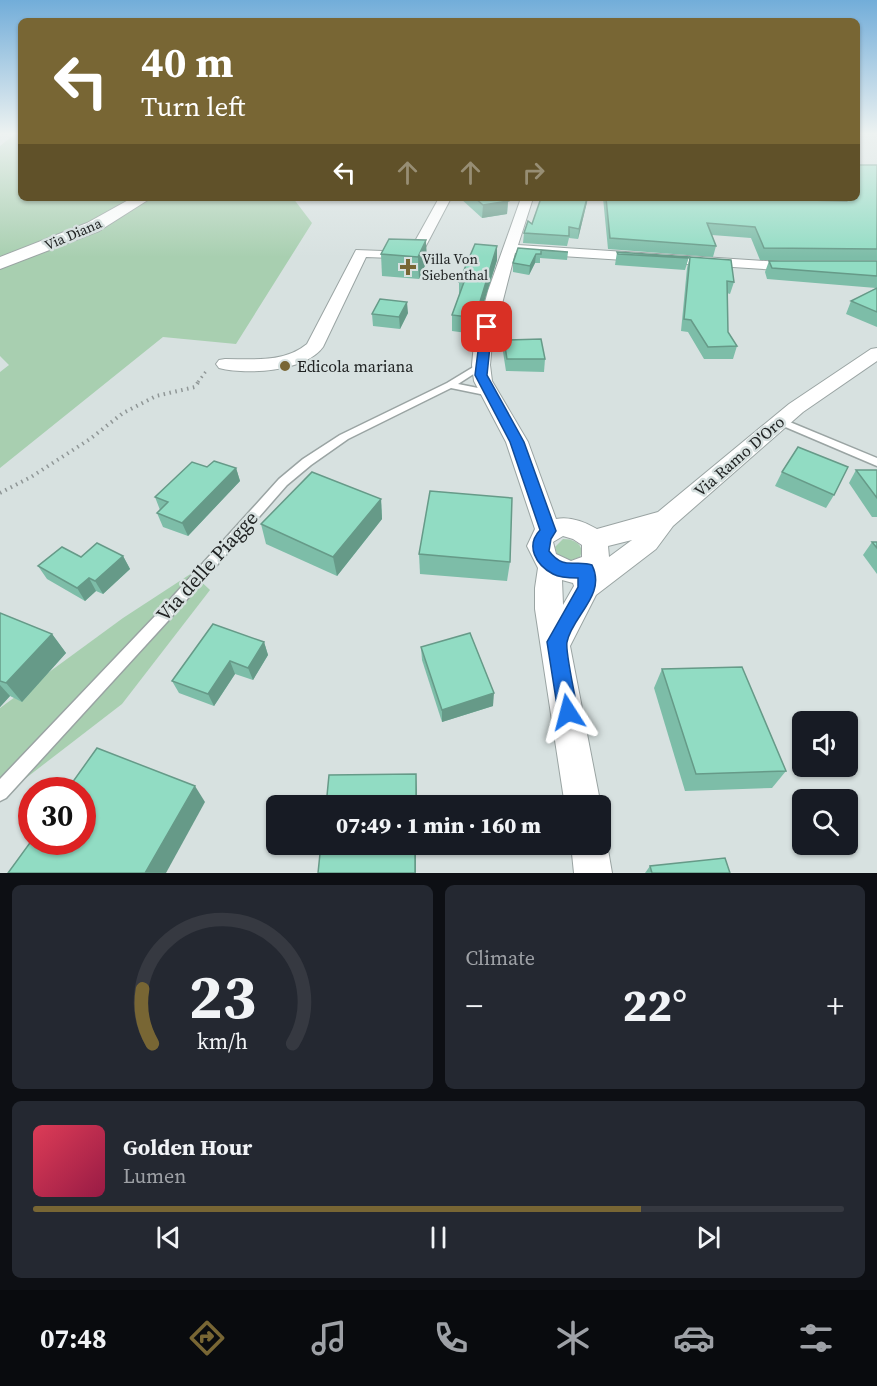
<!DOCTYPE html>
<html lang="en">
<head>
<meta charset="utf-8">
<style>
  :root { --surface:#171b24; --page:#242831; --text:#f1f3f6; --muted:#9ea1a6; --line:#363941; --accent:#786634 }
  body { margin:0; font-family:"Source Serif 4",serif; background:var(--page); color:var(--text); height:100vh; display:flex; flex-direction:column; font-size:22px; white-space:nowrap }
  * { box-sizing:border-box; margin:0 }
  p { font-size:20px; color:var(--muted) }
  .icon { flex:none; width:33px; height:33px; fill:none; stroke:currentColor; stroke-width:2; stroke-linecap:round; stroke-linejoin:round }
  .map { position:relative; height:873px; overflow:hidden }
  .panel { display:flex; flex-direction:column; gap:12px; padding:12px; background:#0d0f14; flex:1 }
  .panel>* { flex:none }
  .guide { position:absolute; left:18px; top:18px; width:842px; height:183px; border-radius:9px; box-shadow:0 2px 4px #0004; background:#786634; color:#fff; overflow:hidden }
  .controls { position:absolute; left:792px; top:711px; display:grid; gap:12px }
  .controls a { display:grid; place-items:center; width:66px; height:66px; border-radius:9px; background:var(--surface); box-shadow:0 2px 4px #0004; font-size:30px }
  .speed { position:absolute; left:18px; top:777px; display:flex; gap:12px; font-size:30px; font-weight:700; text-align:center }
  .speed>* { display:grid; place-content:center; width:78px; height:78px; border-radius:50%; background:var(--surface); box-shadow:0 2px 4px #0004; line-height:1 }
  .speed .limit { border:9px solid #d22; background:#fff; color:#111 }
  .pin { position:absolute; display:grid; place-items:center; width:51px; height:51px; color:#fff; margin:-26px; border-radius:12px; box-shadow:0 3px 9px #0006 }
  .me { position:absolute; width:66px; margin:-33px; rotate:351deg; stroke-linejoin:round; filter:drop-shadow(0 0 4px #0008) }
  .turn { display:flex; align-items:center; gap:21px; height:126px; padding:0 24px; font-size:27px }
  .turn .icon { width:78px; height:78px; stroke-width:2.5 }
  .turn b { display:block; font-size:42px; line-height:51px }
  .lanes { display:flex; align-items:center; height:57px; padding:0 24px; background:#0003; justify-content:center; gap:30px; direction:ltr }
  .lanes .off { opacity:.35 }
  .big { font-size:45px; font-weight:800; line-height:1.1 }
  .panel .tile { flex:1; display:flex; flex-direction:column; justify-content:center; gap:9px; min-width:0; padding:0 21px; border-radius:9px; background:var(--page) }
  .panel .dial { align-items:center; gap:0 }
  .dial svg { height:156px; overflow:visible; fill:none; stroke:var(--line); stroke-width:7; stroke-linecap:round; text-anchor:middle }
  .dial text { fill:var(--text); stroke:none }
  .song { display:flex; align-items:center; gap:18px }
  .cover { width:72px; height:72px; border-radius:9px; background:linear-gradient(135deg,hsl(350 70% 55%),hsl(340 70% 35%)) }
  .played { height:6px; border-radius:3px; background:linear-gradient(90deg,var(--accent) 75%,var(--line) 75%) }
  .keys { display:flex; justify-content:space-around; direction:ltr }
  .heat { display:flex; justify-content:space-between; align-items:center; font-size:33px; direction:ltr }
  .panel .tiles { flex:1; display:grid; gap:12px; grid-template-columns:1fr 1fr }
  .tile:last-child { grid-column:span 2 }
  .trip { position:absolute; left:266px; top:795px; width:345px; height:60px; border-radius:9px; background:var(--surface); box-shadow:0 2px 4px #0004; font-weight:800; line-height:60px; text-align:center }
  .tab-bar { display:flex; height:96px; justify-content:space-around; align-items:center; background:#090b0e; color:var(--muted) }
  .tab-bar .icon { width:42px; height:42px }
  .tab-bar .selected { color:var(--accent) }
  .tab-bar b { font-size:27px; color:var(--text) }
  .map>svg:first-child { display:block }
  .green { fill:#a8cfb0 }
  .lines { fill:none; stroke-linecap:round; stroke-linejoin:round }
  .service-casing { stroke:#9aa4a3; stroke-width:3 }
  .minor-casing { stroke:#9aa4a3; stroke-width:2 }
  .tertiary-casing { stroke:#9aa4a3; stroke-width:2 }
  .path-far1 { stroke:#909797; stroke-width:3; stroke-dasharray:1.5 4; stroke-linecap:butt }
  .path { stroke:#909797; stroke-width:4; stroke-dasharray:1.5 4.5; stroke-linecap:butt }
  .service { fill:#fff; fill-rule:evenodd }
  .minor { fill:#fff; fill-rule:evenodd }
  .tertiary { fill:#fff; fill-rule:evenodd }
  .wall { fill:#7dbda8 }
  .shaded-wall { fill:#669a88 }
  .building { fill:#91dcc3; stroke:#669a88; stroke-width:1.5 }
  .route { fill:#1a73e8; stroke:#114b97; stroke-width:1.5 }
  .poi-dot { fill:#786634; stroke:#d7e1e0; stroke-width:2 }
  .labels { text-anchor:middle; stroke-width:5; stroke-linejoin:round; paint-order:stroke }
  .far-street-label { font-size:14px; fill:#202323; stroke:#d7e1e0 }
  .far-poi-label { font-size:14px; fill:#202323; stroke:#d7e1e0; text-anchor:start }
  .poi-label { font-size:16px; fill:#202323; stroke:#d7e1e0; text-anchor:start }
  .street-label { font-size:16px; fill:#202323; stroke:#d7e1e0 }
  .near-street-label { font-size:20px; fill:#202323; stroke:#d7e1e0 }
</style>
</head>
<body>
<div class="map">
<svg width="877" height="873" viewBox="0 0 877 873">
  <rect width="100%" height="100%" fill="#d7e1e0"/>
  <g class="green">
    <path d="M15 134H21V198H293L312 223 236 344 163 337 0 468V372L9 365 0 356V146Z"/>
    <path d="M563 539C572 539 580 542 582 551L580 557 569 561 557 554 555 547Z"/>
    <path d="M192 573 210 590 122 704 0 798V708L123 618Z"/>
  </g>
  <g class="lines">
    <defs>
      <g id="service">
        <path d="M480 363 485 366 483 368 458 384 493 391 495 393 493 395 490 396 451 388 348 439 311 465 287 485 167 622 6 798 0 801V779L157 614 279 479 303 459 340 435 447 383Z"/>
        <path d="M780 418 877 458V466L776 423 775 421Z"/>
      </g>
      <g id="minor">
        <path d="M439 198H451L419 259 366 257 323 347C305 372 246 375 219 368L216 364 219 360 225 359C253 359 284 363 307 344L356 250 409 252Z"/>
        <path d="M521 198H533L518 245 795 263 802 267 795 271 515 253 492 343 490 365 492 381 528 442 556 519C570 516 585 522 597 529L658 512 789 404 871 349 877 348V361L803 412 673 526 656 549 596 595 570 646 601 806 600 807 565 806 535 609V588L538 568 527 546 535 529 506 442 474 381 472 365 474 343 488 291ZM563 536 573 539 582 545V557L571 561 556 554 553 542ZM632 540 609 557 608 546ZM562 580 573 583 574 586 563 605Z"/>
        <path d="M600 830 607 844 612 873H574L571 844H600Z"/>
      </g>
      <path id="tertiary" d="M132 198H151L99 231 0 269V257L87 223Z"/>
    </defs>
    <use href="#service" class="service-casing"/>
    <use href="#minor" class="minor-casing"/>
    <use href="#tertiary" class="tertiary-casing"/>
    <path class="path-far1" d="M198 382 207 370"/>
    <path class="path" d="M0 493 31 477 90 439 123 413 156 396 195 387 199 381"/>
    <use href="#service" class="service"/>
    <use href="#minor" class="minor"/>
    <use href="#tertiary" class="tertiary"/>
  </g>
  <g class="wall">
    <path d="M877 165V260H760L751 238 712 235 716 246 713 257 608 249 603 198H766V199L831 201 828 198H856Z"/>
    <path d="M460 198H504L508 201 507 214 482 218Z"/>
    <path d="M588 198 578 239 569 238 567 246 523 243 524 233 532 224Z"/>
    <path d="M389 239 427 261 419 279 382 276 381 254Z"/>
    <path d="M518 248 568 252 567 260 540 258V263H535L529 275 513 272V263Z"/>
    <path d="M617 252 689 257 685 270 615 265Z"/>
    <path d="M690 257 734 282 730 294 727 293 728 332 737 346 733 359H704L688 332 681 331 687 268Z"/>
    <path d="M497 260 474 334 452 331V315L459 297V282Z"/>
    <path d="M769 261H877V327L846 314 851 301 876 288 767 279 765 272Z"/>
    <path d="M408 313 400 329 373 326 372 314Z"/>
    <path d="M504 340 545 359 544 372 506 371 503 352Z"/>
    <path d="M207 467 236 468 240 481 188 536 163 527 157 513 160 510 155 497Z"/>
    <path d="M856 470H877V517H872L849 483Z"/>
    <path d="M782 472 834 495 826 508 775 486Z"/>
    <path d="M381 499 382 519 337 576 266 544 261 524Z"/>
    <path d="M872 542H877V574L863 555Z"/>
    <path d="M419 554 510 562 507 581 420 574Z"/>
    <path d="M123 556 130 569 103 594 96 591 85 601 47 579 38 566 81 557Z"/>
    <path d="M0 614 52 634 66 653 22 702 10 696 0 707Z"/>
    <path d="M264 642 268 655 253 680 235 674 214 706 179 693 172 681Z"/>
    <path d="M421 647 493 706 442 722 422 660Z"/>
    <path d="M662 669 786 771 772 788 685 791 654 688Z"/>
    <path d="M650 866 730 873H645Z"/>
  </g>
  <g class="shaded-wall">
    <path d="M587 198H588L578 239 579 229Z"/>
    <path d="M508 201 507 214 482 218 483 205Z"/>
    <path d="M426 240 427 261 419 279 418 257Z"/>
    <path d="M497 246V260L474 334 475 318Z"/>
    <path d="M536 254 535 263 529 275 530 266Z"/>
    <path d="M407 302 408 313 400 329 399 317Z"/>
    <path d="M236 468 240 481 188 536 182 523Z"/>
    <path d="M381 499 382 519 337 576 333 557Z"/>
    <path d="M123 556 130 569 103 594 95 581Z"/>
    <path d="M89 578 96 591 85 601 77 588Z"/>
    <path d="M52 634 66 653 22 702 6 683Z"/>
    <path d="M264 642 268 655 253 680 248 668Z"/>
    <path d="M230 661 235 674 214 706 208 694Z"/>
    <path d="M0 685 10 696 0 707Z"/>
    <path d="M494 693 493 706 442 722V710Z"/>
    <path d="M416 774 417 790V806H416Z"/>
    <path d="M195 786 205 802 166 873H145Z"/>
    <rect x="415" y="844" width="1" height="29"/>
  </g>
  <g class="building">
    <path d="M856 165H877V249L764 248 755 227 707 223 716 246 610 238 606 198H766V199L846 201 843 198H856Z"/>
    <path d="M475 198H504L508 201 483 205Z"/>
    <path d="M541 198H587L579 229 569 227V236L524 233 528 221 532 224Z"/>
    <path d="M389 239 426 240 418 257 381 254Z"/>
    <path d="M475 244 497 246 475 318 452 315 464 282H459Z"/>
    <path d="M518 248 568 252 541 250V254H536L530 266 513 263Z"/>
    <path d="M617 252 689 257 688 258 618 254Z"/>
    <path d="M690 257 731 260 734 282 727 281 728 332 737 346 708 347 691 320 684 319Z"/>
    <path d="M769 261H877V276L772 268Z"/>
    <path d="M877 288V312L851 301Z"/>
    <path d="M380 299 407 302 399 317 372 314Z"/>
    <path d="M541 339 545 359H507L504 340Z"/>
    <path d="M798 447 848 467 834 495 782 472Z"/>
    <path d="M214 461 236 468 182 523 157 513 168 502 155 497 192 462 207 467Z"/>
    <path d="M856 470H877V498Z"/>
    <path d="M312 472 381 499 333 557 261 524Z"/>
    <path d="M430 491 512 498 510 562 419 554Z"/>
    <path d="M872 542H877V548Z"/>
    <path d="M97 543 123 556 95 581 89 578 77 588 38 566 62 547 81 557Z"/>
    <path d="M0 613 52 634 6 683 0 681Z"/>
    <path d="M213 624 264 642 248 668 230 661 208 694 172 681Z"/>
    <path d="M470 633 494 693 442 710 421 647Z"/>
    <path d="M742 667 786 771 696 774 662 669Z"/>
    <path d="M97 748 195 786 145 873H8L32 840V842H82V790H67Z"/>
    <path d="M416 774V806H326L329 775Z"/>
    <path d="M321 844H415V873H318Z"/>
    <path d="M725 858 730 873H652L650 866Z"/>
  </g>
  <linearGradient id="sky" x2="0" y2="1"><stop stop-color="#72add9"/><stop offset="0.52" stop-color="#edf2f1"/><stop offset="1" stop-color="#edf2f1" stop-opacity="0"/></linearGradient>
  <rect width="877" height="257" fill="url(#sky)"/>
  <path class="route" d="M487 324 492 327 487 375 524 442 556 531 551 539 549 551C564 571 575 559 592 565 607 595 572 616 567 642 565 651 576 700 578 712L575 719 568 722 561 719 558 712 547 642 578 587V578C570 578 560 578 553 574 536 565 525 546 540 530L510 442 475 375 481 327Z"/>
  <g class="poi-dot">
    <path d="M405 258h6v6h6v6h-6v6h-6v-6h-6v-6h6z"/>
    <circle cx="285" cy="366" r="6"/>
  </g>
  <g class="labels">
    <g class="far-street-label">
      <text transform="translate(73 234) rotate(-23)" y="5">Via Diana</text>
    </g>
    <g class="far-poi-label">
      <text x="422" y="264">Villa Von<tspan x="422" dy="16">Siebenthal</tspan></text>
    </g>
    <g class="poi-label">
      <text x="297" y="372">Edicola mariana</text>
    </g>
    <g class="street-label">
      <text transform="translate(739 456) rotate(-41)" y="6">Via Ramo D'Oro</text>
    </g>
    <g class="near-street-label">
      <text transform="translate(207 566) rotate(-48)" y="7">Via delle Piagge</text>
    </g>
  </g>
</svg>
<div class="controls">
<a><svg class="icon" aria-label="sound" viewBox="0 0 24 24"><path d="M4 9h4l5-4v14l-5-4H4zM17 9q2 3 0 6"/></svg></a>
<a><svg class="icon" aria-label="search" viewBox="0 0 24 24"><circle cx="10" cy="10" r="6"/><path d="M15 15l6 6"/></svg></a>
</div>
<div class="speed"><div class="limit">30</div></div>
<div class="pin" style="left:487px;top:327px;background:#d93025"><svg class="icon" aria-label="arrive" viewBox="0 0 24 24"><path d="M6 21V4h12l-3 4 3 4H6"/></svg></div>
<svg class="me" style="left:568px;top:712px" viewBox="-20 -20 40 40"><path d="M0-17L14 15 0 8-14 15z" fill="#1a73e8" stroke="#fff" stroke-width="4"/></svg>
<div class="trip">07:49 · 1 min · 160 m</div>
<div class="guide">
<div class="turn"><svg class="icon" aria-label="left" viewBox="0 0 24 24"><path d="M17 20v-9H6M10 6l-5 5 5 5"/></svg><div><b>40 m</b>Turn left</div></div>
<div class="lanes"><svg class="icon" aria-label="left" viewBox="0 0 24 24"><path d="M17 20v-9H6M10 6l-5 5 5 5"/></svg><svg class="icon off" aria-label="ahead" viewBox="0 0 24 24"><path d="M12 20V5M6 11l6-6 6 6"/></svg><svg class="icon off" aria-label="ahead" viewBox="0 0 24 24"><path d="M12 20V5M6 11l6-6 6 6"/></svg><svg class="icon off" aria-label="right" viewBox="0 0 24 24"><path d="M7 20v-9h11M14 6l5 5-5 5"/></svg></div>
</div>
</div>
<section class="panel">
<div class="tiles">
<div class="tile dial"><svg viewBox="0 0 100 80">
<path d="M14 69A42 42 0 1 1 86 69"/>
<path d="M14 69A42 42 0 0 1 9 41" stroke="#786634"/>
<text x="50" y="56" font-size="32" font-weight="700">23</text>
<text x="50" y="72" font-size="11">km/h</text>
</svg></div>
<div class="tile"><p>Climate</p>
<div class="heat"><a>−</a><b class="big">22°</b><a>+</a></div>
</div>
<div class="tile">
<div class="song"><i class="cover"></i><div><b>Golden Hour</b><p>Lumen</p></div></div>
<div class="played"></div>
<div class="keys"><svg class="icon" aria-label="previous" viewBox="0 0 24 24"><path d="M18 5L8 12l10 7zM5 5v14"/></svg><svg class="icon" aria-label="pause" viewBox="0 0 24 24"><path d="M8 5v14M16 5v14"/></svg><svg class="icon" aria-label="next" viewBox="0 0 24 24"><path d="M6 5l10 7-10 7zM19 5v14"/></svg></div>
</div>
</div>
</section>
<nav class="tab-bar">
<b>07:48</b>
<svg class="icon selected" aria-label="directions" viewBox="0 0 24 24"><path d="M12 3l9 9-9 9-9-9zM9 14v-3h6M13 9l2 2-2 2"/></svg>
<svg class="icon" aria-label="music" viewBox="0 0 24 24"><path d="M9 18V5l10-2v13"/><circle cx="6" cy="18" r="3"/><circle cx="16" cy="16" r="3"/></svg>
<svg class="icon" aria-label="phone" viewBox="0 0 24 24"><path d="M5 4h4l2 5-3 2q2 4 5 5l2-3 5 2v4C11 20 4 13 5 4z"/></svg>
<svg class="icon" aria-label="climate" viewBox="0 0 24 24"><path d="M12 3v18M4 7l16 10M4 17L20 7"/></svg>
<svg class="icon" aria-label="car" viewBox="0 0 24 24"><path d="M5 17H2v-5l4-1 3-4h7l3 4 3 1v5h-3M9 17h6M6 11h13"/><circle cx="7" cy="17" r="2"/><circle cx="17" cy="17" r="2"/></svg>
<svg class="icon" aria-label="filters" viewBox="0 0 24 24"><path d="M4 7h16M4 17h16"/><circle cx="9" cy="7" r="2"/><circle cx="15" cy="17" r="2"/></svg>
</nav>
</body>
</html>
